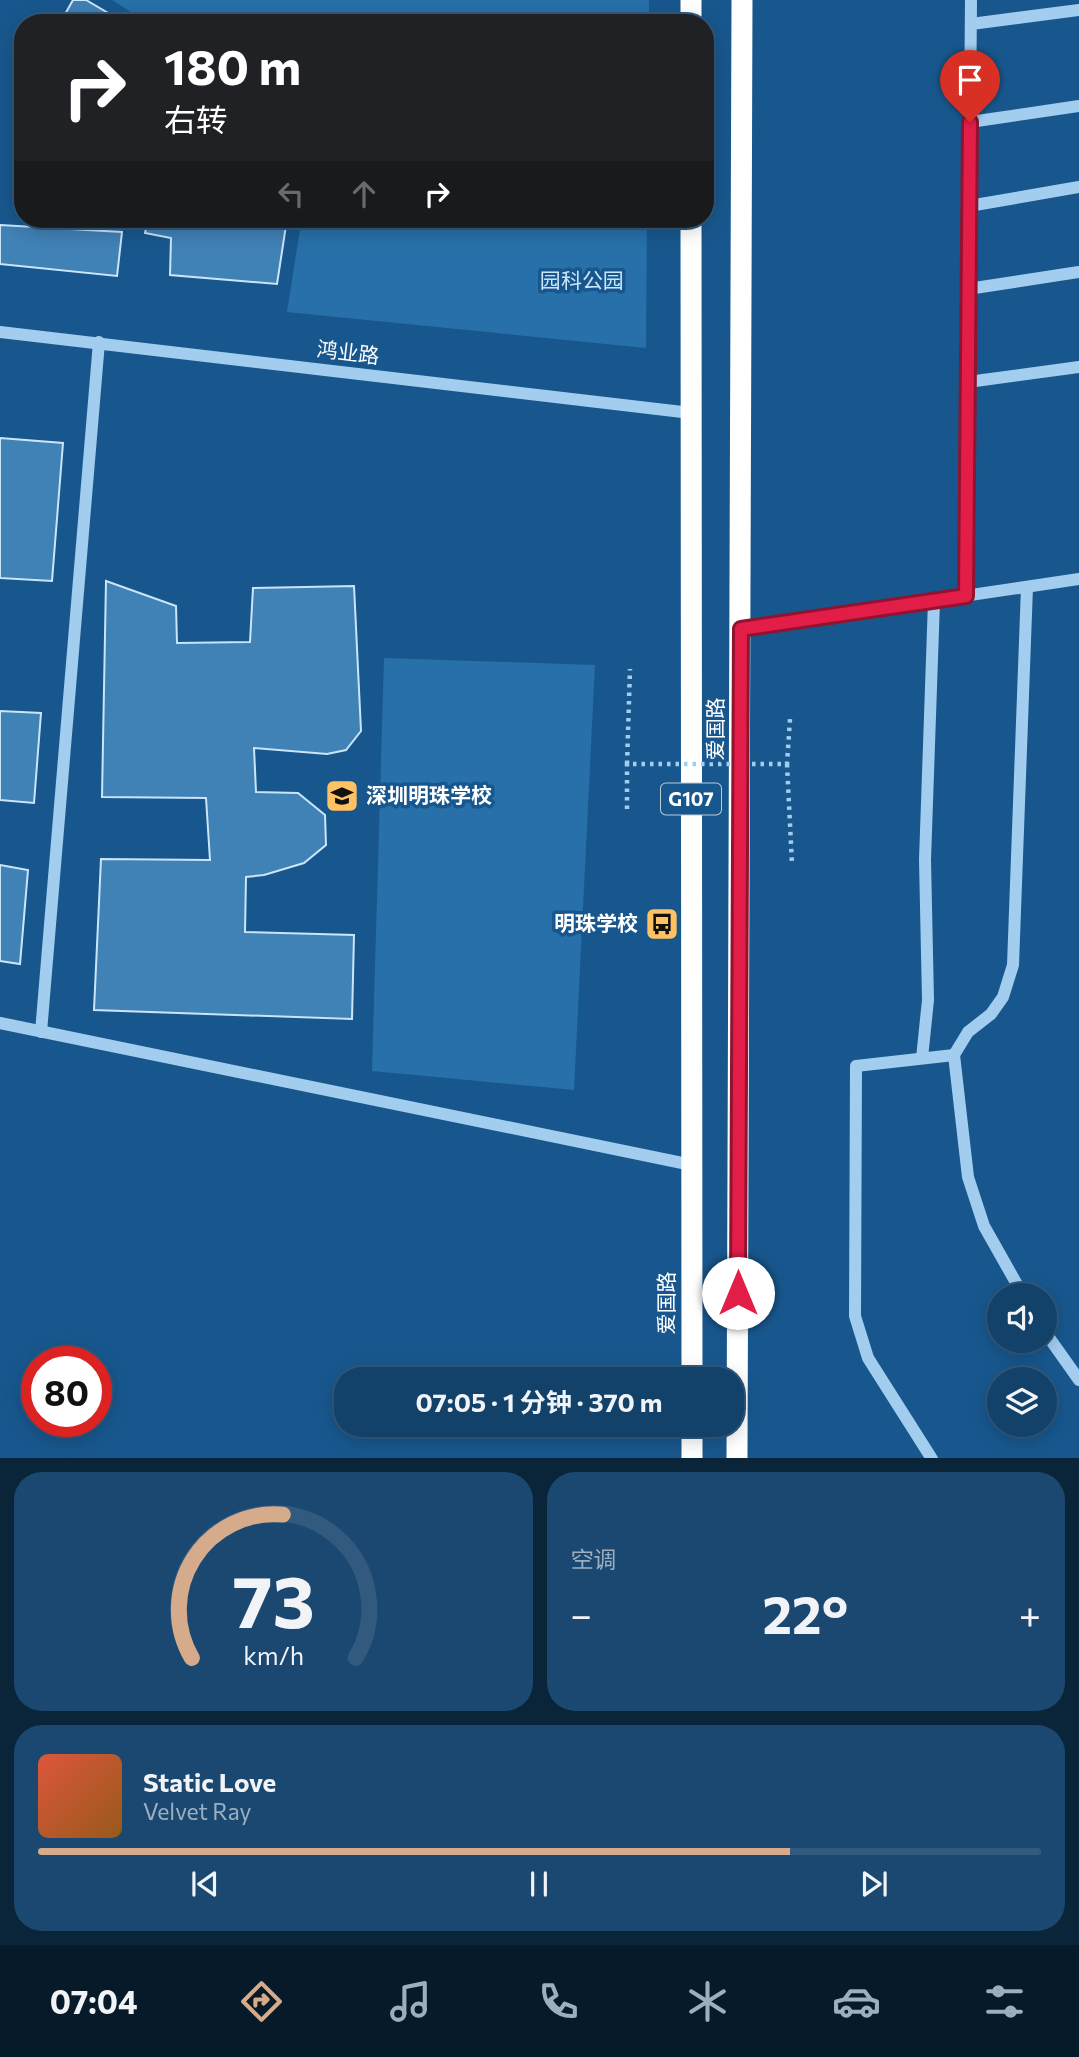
<!DOCTYPE html>
<html lang="zh">
<head>
<meta charset="utf-8">
<style>
  :root { --surface:#12416a; --page:#1b4870; --text:#f1f3f6; --muted:#9cafc1; --line:#315a7e; --accent:#d6ab8b }
  body { margin:0; font-family:Commissioner,"Noto Sans SC",sans-serif; background:var(--page); color:var(--text); height:100vh; display:flex; flex-direction:column; font-size:26px; white-space:nowrap }
  * { box-sizing:border-box; margin:0 }
  p { font-size:23px; color:var(--muted) }
  .icon { flex:none; width:38px; height:38px; fill:none; stroke:currentColor; stroke-width:2; stroke-linecap:round; stroke-linejoin:round }
  .map { position:relative; height:1458px; overflow:hidden }
  .panel { display:flex; flex-direction:column; gap:14px; padding:14px; background:#0a243a; flex:1 }
  .panel>* { flex:none }
  .hud { position:absolute; left:14px; top:14px; width:700px; height:214px; border-radius:28px; box-shadow:0 4px 18px #0003,0 0 0 2px var(--line); background:#202124; color:#fff; overflow:hidden }
  .buttons { position:absolute; left:987px; top:1283px; display:grid; gap:14px }
  .buttons a { display:grid; place-items:center; width:70px; height:70px; border-radius:50%; background:var(--surface); box-shadow:0 4px 18px #0003,0 0 0 2px var(--line); font-size:35px }
  .speed { position:absolute; left:21px; top:1346px; display:flex; gap:14px; font-size:35px; font-weight:700; text-align:center }
  .speed>* { display:grid; place-content:center; width:91px; height:91px; border-radius:50%; background:var(--surface); box-shadow:0 4px 18px #0003,0 0 0 2px var(--line); line-height:1 }
  .speed .limit { border:10px solid #d22; background:#fff; color:#111 }
  .pin { position:absolute; display:grid; place-items:center; width:60px; height:60px; color:#fff; margin:-72px -30px; border-radius:50% 50% 50% 0; rotate:-45deg; box-shadow:0 0 7px #0007 }
  .pin .icon { rotate:45deg }
  .me { position:absolute; width:77px; margin:-38px; rotate:0deg; stroke-linejoin:round; filter:drop-shadow(0 0 5px #0008) }
  .turn { display:flex; align-items:center; gap:24px; height:147px; padding:0 35px; font-size:32px }
  .turn .icon { width:91px; height:91px; stroke-width:2.5 }
  .turn b { display:block; font-size:49px; line-height:60px }
  .lanes { display:flex; align-items:center; height:66px; padding:0 35px; background:#0003; justify-content:center; gap:35px; direction:ltr }
  .lanes .off { opacity:.35 }
  .big { font-size:52px; font-weight:700; line-height:1.1 }
  .panel .widget { flex:1; display:flex; flex-direction:column; justify-content:center; gap:10px; min-width:0; padding:0 24px; border-radius:28px; background:var(--page) }
  .panel .dial { align-items:center; gap:0 }
  .dial svg { height:182px; overflow:visible; fill:none; stroke:var(--line); stroke-width:7; stroke-linecap:round; text-anchor:middle }
  .dial text { fill:var(--text); stroke:none }
  .song { display:flex; align-items:center; gap:21px }
  .cover { width:84px; height:84px; border-radius:10px; background:linear-gradient(135deg,hsl(10 70% 55%),hsl(30 70% 35%)) }
  .played { height:7px; border-radius:4px; background:linear-gradient(90deg,var(--accent) 75%,var(--line) 75%) }
  .keys { display:flex; justify-content:space-around; direction:ltr }
  .heat { display:flex; justify-content:space-between; align-items:center; font-size:38px; direction:ltr }
  .panel .tiles { flex:1; display:grid; gap:14px; grid-template-columns:1fr 1fr }
  .widget:last-child { grid-column:span 2 }
  .trip { position:absolute; left:334px; top:1367px; width:410px; height:70px; border-radius:28px; background:var(--surface); box-shadow:0 4px 18px #0003,0 0 0 2px var(--line); font-weight:700; line-height:70px; text-align:center }
  .menu { display:flex; height:112px; justify-content:space-around; align-items:center; background:#071a2a; color:var(--muted) }
  .menu .icon { width:49px; height:49px }
  .menu .on { color:var(--accent) }
  .menu b { font-size:32px; color:var(--text) }
  .map>svg:first-child { display:block }
  .green { fill:#2770a9 }
  .building { fill:#4081b6; stroke:#c9e5fa; stroke-width:2 }
  .lines { fill:none; stroke-linecap:round; stroke-linejoin:round }
  .path { stroke:#a3cdef; stroke-width:4.5; stroke-dasharray:3.5 5; stroke-linecap:butt }
  .minor { stroke:#a3cdef; stroke-width:12 }
  .highway { stroke:#fff; stroke-width:21 }
  .path-bridge { stroke:#a3cdef; stroke-width:4.5; stroke-dasharray:3.5 5; stroke-linecap:butt }
  .route-casing { stroke:#92132f; stroke-width:18 }
  .route { stroke:#e11d48; stroke-width:12 }
  .labels { text-anchor:middle; stroke-width:7; stroke-linejoin:round; paint-order:stroke }
  .shield { fill:#18578d; stroke:#bacddd; stroke-width:2 }
  .shield-label { font-size:19px; font-weight:bold; fill:#fff }
  .park-label { font-size:21px; fill:#c9e5fa; stroke:#18578d }
  .street-label { font-size:21px; fill:#fff; stroke:#18578d }
  .poi-label { font-size:21px; font-weight:bold; fill:#fff; stroke:#18578d; text-anchor:start }
</style>
</head>
<body>
<div class="map">
<svg width="1079" height="1459" viewBox="0 0 1079 1459">
  <rect width="100%" height="100%" fill="#18578d"/>
  <g class="green">
    <path d="M112 0H649V23H148Z"/>
    <path d="M311 219H647L646 348 287 312 300 229Z"/>
    <path d="M384 658 595 665 574 1090 372 1071Z"/>
  </g>
  <g class="building">
    <path d="M73 0H86L125 23H60Z"/>
    <path d="M148 219H287L277 284 170 275 171 238 145 233Z"/>
    <path d="M0 225 122 232 117 276 0 264Z"/>
    <path d="M0 438 63 443 52 581 0 578Z"/>
    <path d="M106 581 176 606 177 643 250 642 253 588 354 586 361 731 346 750 327 754 254 748 256 792 298 793 325 815 326 845 304 863 264 875 246 877 245 932 354 935 352 1019 94 1010 101 859 210 860 206 798 102 797Z"/>
    <path d="M0 711 41 713 34 803 0 800Z"/>
    <path d="M0 865 28 870 20 964 0 961Z"/>
  </g>
  <g class="lines">
    <g class="path">
      <path d="M627 764 630 669"/>
      <path d="M787 764 792 864"/>
    </g>
    <g class="minor">
      <path d="M971 24 1079 10"/>
      <path d="M970 122 1079 106"/>
      <path d="M969 206 1079 187"/>
      <path d="M968 289 1079 272"/>
      <path d="M0 332 691 413"/>
      <path d="M968 382 1079 367"/>
      <path d="M966 596 971 0"/>
      <path d="M741 629 1079 579"/>
      <path d="M0 1023 692 1165"/>
      <path d="M41 1032 99 342"/>
      <path d="M922 1058 928 1000 925 860 934 601"/>
      <path d="M1023 1295 984 1226 968 1177 954 1055 968 1032 991 1014 1003 997 1013 965 1027 587"/>
      <path d="M1045 1332 1079 1380"/>
      <path d="M932 1459 868 1358 855 1316 856 1066 954 1055"/>
    </g>
    <g class="highway">
      <path d="M691 0V23"/>
      <path d="M691 219 692 1379"/>
      <path d="M692 1459V1424"/>
      <path d="M737 1459 742 0"/>
    </g>
    <path class="path-bridge" d="M627 809V764H787L790 719"/>
  </g>
  <g class="lines">
    <defs>
      <path id="route" d="M738 1293 741 629 966 596 970 122"/>
    </defs>
    <use href="#route" class="route-casing"/>
    <use href="#route" class="route"/>
  </g>
  <defs>
    <symbol id="school-square" viewBox="-11 -11 22 22"><rect x="-9" y="-9" width="18" height="18" rx="4" fill="#ffc161" stroke="#18578d"/><path d="M0-5L7-2L0 1L-7-2ZM-4 1L0 2.5L4 1V4Q0 6-4 4Z" fill="#111"/></symbol>
    <symbol id="bus-square" viewBox="-11 -11 22 22"><rect x="-9" y="-9" width="18" height="18" rx="4" fill="#ffc161" stroke="#18578d"/><path d="M-5-6H5V4H4V6H2V4H-2V6H-4V4H-5ZM-3.5-4V0h7V-4ZM-3.5 1.2v1.5H-2V1.2ZM2 1.2v1.5H3.5V1.2Z" fill="#111"/></symbol>
  </defs>
  <g fill-rule="evenodd">
    <use href="#school-square" x="323" y="777" width="38" height="38"/>
    <use href="#bus-square" x="643" y="905" width="38" height="38"/>
  </g>
  <g class="labels">
    <rect class="shield" x="661" y="783.5" width="60" height="31" rx="5"/>
    <g class="shield-label">
      <text x="691" y="806">G107</text>
    </g>
    <g class="park-label">
      <text x="582" y="288">园科公园</text>
    </g>
    <g class="street-label">
      <text transform="translate(348 353) rotate(7)" y="7">鸿业路</text>
      <text transform="translate(716 729) rotate(-90)" y="7">爱国路</text>
      <text transform="translate(667 1303) rotate(-90)" y="7">爱国路</text>
    </g>
    <g class="poi-label">
      <text x="366" y="803">深圳明珠学校</text>
      <text x="638" y="931" text-anchor="end">明珠学校</text>
    </g>
  </g>
</svg>
<div class="buttons">
<a><svg class="icon" aria-label="sound" viewBox="0 0 24 24"><path d="M4 9h4l5-4v14l-5-4H4zM17 9q2 3 0 6"/></svg></a>
<a><svg class="icon" aria-label="layers" viewBox="0 0 24 24"><path d="M12 4l9 5-9 5-9-5zM3 14l9 5 9-5"/></svg></a>
</div>
<div class="speed"><div class="limit">80</div></div>
<div class="pin" style="left:970px;top:122px;background:#d93025"><svg class="icon" aria-label="arrive" viewBox="0 0 24 24"><path d="M6 21V4h12l-3 4 3 4H6"/></svg></div>
<svg class="me" style="left:738px;top:1293px" viewBox="-20 -20 40 40"><circle r="19" fill="#fff"/><path d="M0-13L10 11 0 6-10 11z" fill="#e11d48"/></svg>
<div class="trip">07:05 · 1 分钟 · 370 m</div>
<div class="hud">
<div class="turn"><svg class="icon" aria-label="right" viewBox="0 0 24 24"><path d="M7 20v-9h11M14 6l5 5-5 5"/></svg><div><b>180 m</b>右转</div></div>
<div class="lanes"><svg class="icon off" aria-label="left" viewBox="0 0 24 24"><path d="M17 20v-9H6M10 6l-5 5 5 5"/></svg><svg class="icon off" aria-label="ahead" viewBox="0 0 24 24"><path d="M12 20V5M6 11l6-6 6 6"/></svg><svg class="icon" aria-label="right" viewBox="0 0 24 24"><path d="M7 20v-9h11M14 6l5 5-5 5"/></svg></div>
</div>
</div>
<section class="panel">
<div class="tiles">
<div class="widget dial"><svg viewBox="0 0 100 80">
<path d="M14 69A42 42 0 1 1 86 69"/>
<path d="M14 69A42 42 0 0 1 54 6" stroke="#d6ab8b"/>
<text x="50" y="56" font-size="32" font-weight="700">73</text>
<text x="50" y="72" font-size="11">km/h</text>
</svg></div>
<div class="widget"><p>空调</p>
<div class="heat"><a>−</a><b class="big">22°</b><a>+</a></div>
</div>
<div class="widget">
<div class="song"><i class="cover"></i><div><b>Static Love</b><p>Velvet Ray</p></div></div>
<div class="played"></div>
<div class="keys"><svg class="icon" aria-label="previous" viewBox="0 0 24 24"><path d="M18 5L8 12l10 7zM5 5v14"/></svg><svg class="icon" aria-label="pause" viewBox="0 0 24 24"><path d="M8 5v14M16 5v14"/></svg><svg class="icon" aria-label="next" viewBox="0 0 24 24"><path d="M6 5l10 7-10 7zM19 5v14"/></svg></div>
</div>
</div>
</section>
<nav class="menu">
<b>07:04</b>
<svg class="icon on" aria-label="directions" viewBox="0 0 24 24"><path d="M12 3l9 9-9 9-9-9zM9 14v-3h6M13 9l2 2-2 2"/></svg>
<svg class="icon" aria-label="music" viewBox="0 0 24 24"><path d="M9 18V5l10-2v13"/><circle cx="6" cy="18" r="3"/><circle cx="16" cy="16" r="3"/></svg>
<svg class="icon" aria-label="phone" viewBox="0 0 24 24"><path d="M5 4h4l2 5-3 2q2 4 5 5l2-3 5 2v4C11 20 4 13 5 4z"/></svg>
<svg class="icon" aria-label="climate" viewBox="0 0 24 24"><path d="M12 3v18M4 7l16 10M4 17L20 7"/></svg>
<svg class="icon" aria-label="car" viewBox="0 0 24 24"><path d="M5 17H2v-5l4-1 3-4h7l3 4 3 1v5h-3M9 17h6M6 11h13"/><circle cx="7" cy="17" r="2"/><circle cx="17" cy="17" r="2"/></svg>
<svg class="icon" aria-label="filters" viewBox="0 0 24 24"><path d="M4 7h16M4 17h16"/><circle cx="9" cy="7" r="2"/><circle cx="15" cy="17" r="2"/></svg>
</nav>
</body>
</html>
